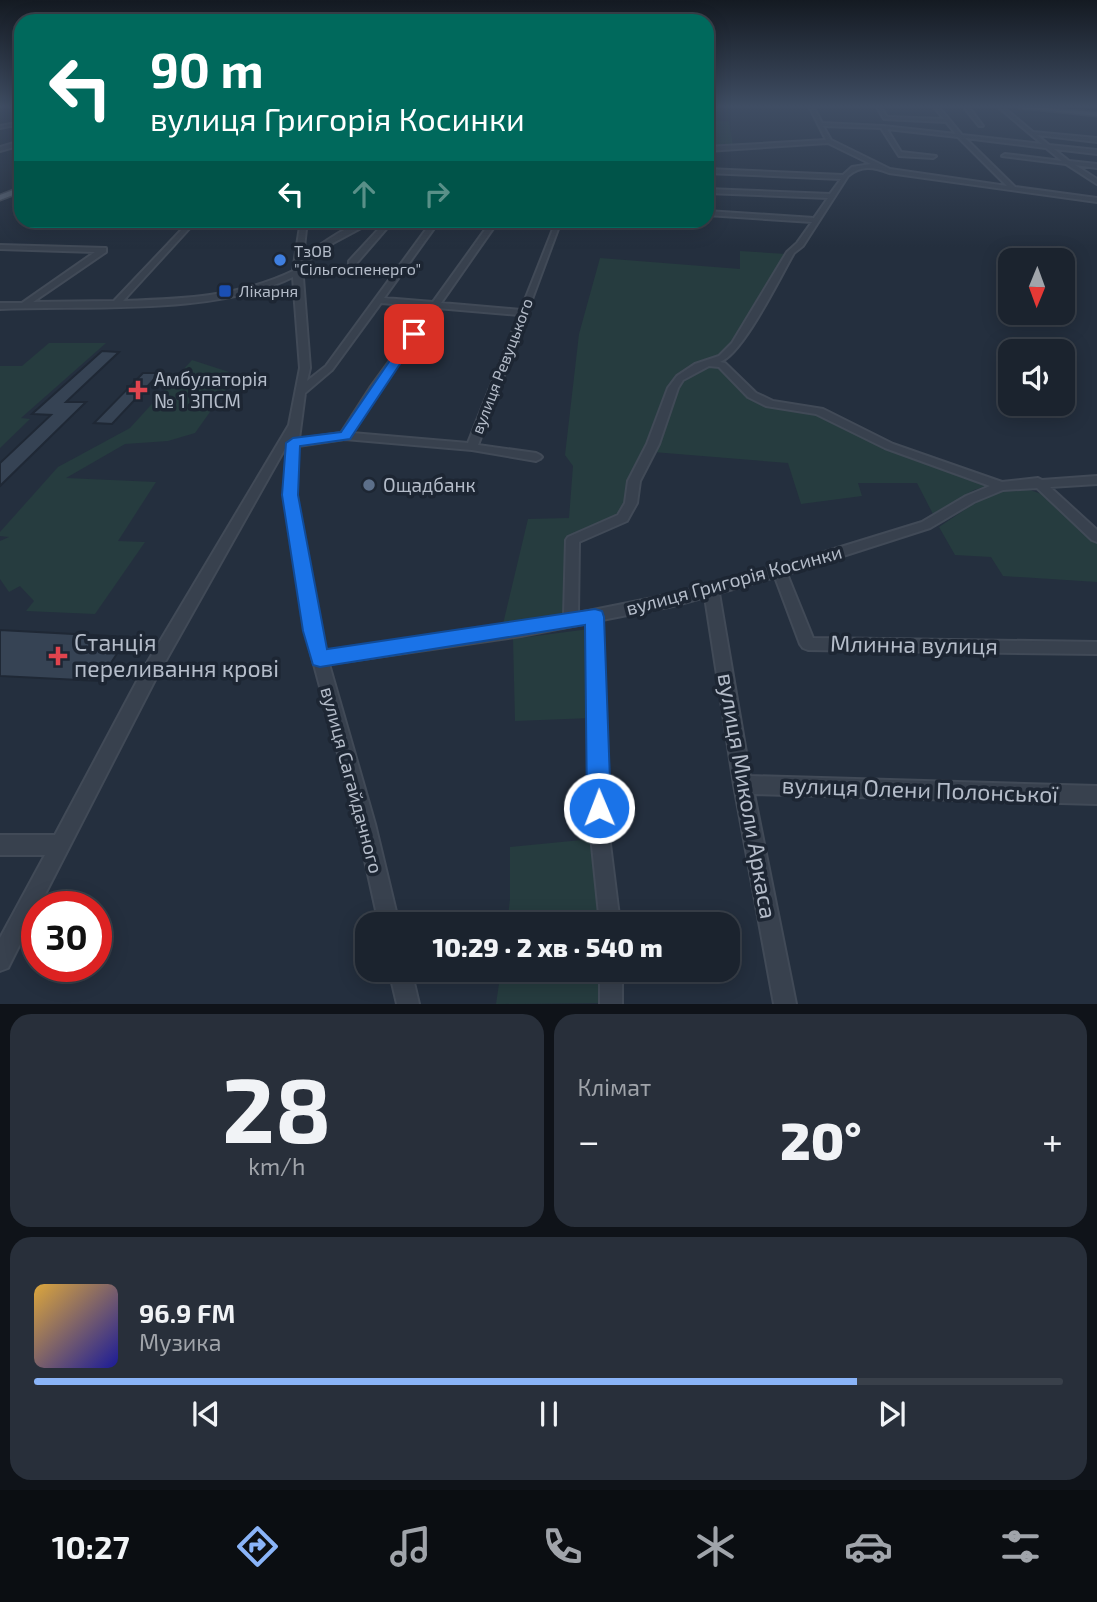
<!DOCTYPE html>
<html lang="uk">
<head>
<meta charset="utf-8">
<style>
  :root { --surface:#1b232e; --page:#282f3a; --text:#f1f3f6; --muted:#a0a4aa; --line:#39404a; --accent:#8ab4f8 }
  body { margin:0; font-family:"Exo 2",sans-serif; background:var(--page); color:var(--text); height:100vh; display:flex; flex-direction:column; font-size:26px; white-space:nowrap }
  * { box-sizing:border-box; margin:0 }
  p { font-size:23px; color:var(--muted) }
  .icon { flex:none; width:38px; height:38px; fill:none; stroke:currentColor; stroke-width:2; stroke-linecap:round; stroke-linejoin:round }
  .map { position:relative; height:1004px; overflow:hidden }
  .drawer { display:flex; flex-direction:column; gap:10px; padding:10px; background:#0f1319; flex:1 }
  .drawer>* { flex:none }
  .top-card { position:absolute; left:14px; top:14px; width:700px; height:214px; border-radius:21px; box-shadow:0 4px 18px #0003,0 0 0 2px var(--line); background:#00695c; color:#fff; overflow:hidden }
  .needle { width:46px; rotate:181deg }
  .buttons { position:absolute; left:998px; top:248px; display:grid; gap:14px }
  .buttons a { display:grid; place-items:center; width:77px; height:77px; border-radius:14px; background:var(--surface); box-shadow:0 4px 18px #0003,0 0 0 2px var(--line); font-size:35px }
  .speed { position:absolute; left:21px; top:891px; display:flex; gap:14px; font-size:35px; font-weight:700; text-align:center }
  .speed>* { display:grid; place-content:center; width:91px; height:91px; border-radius:50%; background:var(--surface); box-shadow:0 4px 18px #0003,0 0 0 2px var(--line); line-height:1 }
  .speed .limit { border:10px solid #d22; background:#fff; color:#111 }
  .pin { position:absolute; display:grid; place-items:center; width:60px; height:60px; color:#fff; margin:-30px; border-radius:14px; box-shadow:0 4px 10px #0006 }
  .me { position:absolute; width:77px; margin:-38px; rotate:359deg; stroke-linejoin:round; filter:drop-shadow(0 0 5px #0008) }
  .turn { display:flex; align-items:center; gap:24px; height:147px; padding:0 21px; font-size:32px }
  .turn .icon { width:91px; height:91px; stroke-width:2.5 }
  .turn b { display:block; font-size:49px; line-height:60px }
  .lanes { display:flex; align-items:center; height:66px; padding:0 21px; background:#0003; justify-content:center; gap:35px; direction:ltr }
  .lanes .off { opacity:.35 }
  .big { font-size:52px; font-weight:800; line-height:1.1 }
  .drawer .widget { flex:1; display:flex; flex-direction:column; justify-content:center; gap:10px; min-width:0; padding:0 24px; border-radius:21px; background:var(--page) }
  .drawer .dial { align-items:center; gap:0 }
  .dial b { font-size:91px; line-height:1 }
  .song { display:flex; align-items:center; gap:21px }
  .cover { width:84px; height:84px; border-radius:10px; background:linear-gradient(135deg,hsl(40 70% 55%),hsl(240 70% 35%)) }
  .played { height:7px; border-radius:4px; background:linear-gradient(90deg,var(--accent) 80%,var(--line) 80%) }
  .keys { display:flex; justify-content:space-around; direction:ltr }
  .heat { display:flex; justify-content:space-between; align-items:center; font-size:38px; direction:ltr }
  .drawer .tiles { flex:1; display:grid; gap:10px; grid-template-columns:1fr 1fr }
  .widget:last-child { grid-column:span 2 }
  .trip { position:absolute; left:355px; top:912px; width:385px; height:70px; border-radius:21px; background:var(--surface); box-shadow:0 4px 18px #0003,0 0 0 2px var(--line); font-weight:800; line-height:70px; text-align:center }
  .tab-bar { display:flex; height:112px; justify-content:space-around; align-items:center; background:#0b0e12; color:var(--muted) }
  .tab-bar .icon { width:49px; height:49px }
  .tab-bar .on { color:var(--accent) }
  .tab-bar b { font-size:32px; color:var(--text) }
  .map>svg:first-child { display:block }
  .green { fill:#263c3f }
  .building { fill:#364354; stroke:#1f2835; stroke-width:2 }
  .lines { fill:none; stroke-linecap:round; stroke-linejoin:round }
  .minor-casing { stroke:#414a57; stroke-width:4 }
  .major-casing { stroke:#414a57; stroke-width:3 }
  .minor { fill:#38414e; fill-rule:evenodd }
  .major { fill:#56606e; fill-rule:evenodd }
  .route { fill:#1a73e8; stroke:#114b97; stroke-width:2 }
  .shop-dot { fill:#3f7fe0; stroke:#1d2633; stroke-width:2.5 }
  .transit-dot { fill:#1a4fb4; stroke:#1d2633; stroke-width:2.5 }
  .health-dot { fill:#e0444e; stroke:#1d2633; stroke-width:2.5 }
  .service-dot { fill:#5c6f8a; stroke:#1d2633; stroke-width:2.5 }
  .labels { text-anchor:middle; stroke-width:7; stroke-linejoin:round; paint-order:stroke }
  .far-poi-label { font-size:16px; fill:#b4bcc9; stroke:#1d2633; text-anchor:start }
  .far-street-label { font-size:16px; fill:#b4bcc9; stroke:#1d2633 }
  .poi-label { font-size:19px; fill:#b4bcc9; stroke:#1d2633; text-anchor:start }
  .street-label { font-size:19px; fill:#b4bcc9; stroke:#1d2633 }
  .near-poi-label { font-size:23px; fill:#b4bcc9; stroke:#1d2633; text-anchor:start }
  .near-street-label { font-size:23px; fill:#b4bcc9; stroke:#1d2633 }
</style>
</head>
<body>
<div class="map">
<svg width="1097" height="1004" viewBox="0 0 1097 1004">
  <rect width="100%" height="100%" fill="#242f3e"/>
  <g class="green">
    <path d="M707 121H729L733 146 707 147Z"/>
    <path d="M740 251 787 254 728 350 717 357 720 366 751 396 819 412 987 486 974 490 933 514 917 483H858L862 496 801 504 788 463 653 452 621 516 570 538 567 613 503 624 528 519 569 518 573 466 565 455 579 334 600 258 740 269Z"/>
    <path d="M49 343H106L21 418 30 419 0 448V366H22Z"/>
    <path d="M192 360 229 372 227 388 195 433 168 441 125 444 66 478 156 482 118 541 145 542 95 614 26 611 34 601 20 586 9 592 0 579V541L9 537 0 536V532L58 467 130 428Z"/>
    <path d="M1022 487 1047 496 1097 541V582L1003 576 991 557 955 555 939 527C965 510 990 489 1022 487Z"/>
    <path d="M589 629 592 718 515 721 513 639Z"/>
    <path d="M592 839 599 924H507L510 899V847Z"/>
    <path d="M501 970H601L600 1003 496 1004Z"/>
  </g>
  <g class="building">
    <path d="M102 351 119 352 66 402H86L0 486V463L51 415 32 414Z"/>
    <path d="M143 373H160L112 424 94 423Z"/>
    <path d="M0 630 128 637 99 681 0 676Z"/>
  </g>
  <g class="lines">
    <defs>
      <g id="minor">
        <path d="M809 106H813L822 123 883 126 956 134 946 122 884 119 876 106H880L887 117 944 119 933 106H938L962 135 1042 144 997 106H1002L1033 132 1097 138V142L1037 135 1049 145 1097 150V154L1054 149 1069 161 1097 164V168L1075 165 1097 179V184L1066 164 1002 156 1005 154 1062 161 1046 148 965 138 1015 187 1097 198V202L889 173C874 167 861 165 848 176L803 246 794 253C780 277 743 354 720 362L725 363 756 393 773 401 823 409 893 444 1002 482 1038 478 1042 480 1097 476V484L1050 487 1097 530V542L1092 540 1037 488 1003 490 974 502 930 528 787 574 813 638 1097 642V654L808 650 803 648 800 644 775 577 719 593 750 776 1097 786V804L754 794 796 1004H774L734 785 705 597 673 606 602 620 609 836 620 924H600L591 836 588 623 521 636 329 664 375 824 399 924H379L357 824 305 631 284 495 287 445 156 678 39 906H37V910L8 968 0 971V938L45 855H0V835H55L144 668 289 425 300 368 293 277C213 316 89 305 0 309V303H22L95 252 0 249V245L106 248V252L33 302 114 301 186 225H73L71 224V222L197 220 123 301C182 299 239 297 293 271L301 220H307L303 257C322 244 352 220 376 220L333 243 302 265 310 368 307 381 326 366 433 220H440L384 298 433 302 492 220H499L441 303 521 310 555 224 540 220 561 221 478 445 536 453 540 455 542 457 540 459 536 461 472 450 345 439 298 446 296 495 319 631 325 652 521 624 564 616 566 540 568 537 618 515 625 503 628 481 647 444 668 388 677 376 695 364 719 356 732 343 787 252 797 243 812 222 707 215V211L814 218 828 198 707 193V189L830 194 841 179 707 173V169L843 175 852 167 871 164 828 143 707 151V147L826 140ZM823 126 881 128 899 156 933 158 936 156 901 152 887 129 958 137 1007 186 890 169 831 140ZM381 303 429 307 370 388 341 433 299 439 305 393 332 370ZM437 308 519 315 468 443 352 433 379 390ZM709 366 719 367 748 397 766 406 816 414 885 448 990 486 966 496 922 522 779 566 673 594 578 613 579 542 627 521 637 503 640 481 659 444 678 388 683 380Z"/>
        <path d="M963 106H968L983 126H979Z"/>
        <path d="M21 122V124L0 128V126Z"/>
        <path d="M21 141V145L0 151V147Z"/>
        <path d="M387 220H394L355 265H349V261Z"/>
        <path d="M389 970H411L419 1004H397Z"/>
        <rect x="600" y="970" width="22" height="34"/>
      </g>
      <g id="major">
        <path d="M1017 106 1097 112V116L1020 108Z"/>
        <path d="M21 187V192L0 200V195Z"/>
      </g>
    </defs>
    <use href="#minor" class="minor-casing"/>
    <use href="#major" class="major-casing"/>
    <use href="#minor" class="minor"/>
    <use href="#major" class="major"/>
  </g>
  <linearGradient id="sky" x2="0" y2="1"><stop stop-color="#141a22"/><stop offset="0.43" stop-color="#3f4d63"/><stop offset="1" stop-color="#3f4d63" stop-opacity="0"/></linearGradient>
  <rect width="1097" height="247" fill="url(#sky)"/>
  <path class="route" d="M414 330 420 334 350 439 300 446 298 495 327 649 595 609 602 611 604 617 611 808 608 817 599 820 591 817 587 808 585 625 320 667 313 665 303 631 282 495 286 443 293 438 341 432 410 331Z"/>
  <circle class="shop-dot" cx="280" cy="260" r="7"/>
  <rect class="transit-dot" x="218" y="284" width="14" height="14" rx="3.5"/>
  <g class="health-dot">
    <path d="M134.5 379.5h7v7h7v7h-7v7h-7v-7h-7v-7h7z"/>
    <path d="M54.5 645.5h7v7h7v7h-7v7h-7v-7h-7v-7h7z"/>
  </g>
  <circle class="service-dot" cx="369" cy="485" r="7"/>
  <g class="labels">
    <g class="far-poi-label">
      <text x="294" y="257">ТзОВ<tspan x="294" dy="18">"Сільгоспенерго"</tspan></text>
      <text x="239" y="297">Лікарня</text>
    </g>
    <g class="far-street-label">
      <text transform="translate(502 366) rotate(-69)" y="6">вулиця Ревуцького</text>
    </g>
    <g class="poi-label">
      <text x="154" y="386">Амбулаторія<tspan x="154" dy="22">№ 1 ЗПСМ</tspan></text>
      <text x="383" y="492">Ощадбанк</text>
    </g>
    <g class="street-label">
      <text transform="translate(734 580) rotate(-15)" y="7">вулиця Григорія Косинки</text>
      <text transform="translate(352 780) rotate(75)" y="7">вулиця Сагайдачного</text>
    </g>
    <g class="near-poi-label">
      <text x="74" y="651">Станція<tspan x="74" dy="26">переливання крові</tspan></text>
    </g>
    <g class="near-street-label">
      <text transform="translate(914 645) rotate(1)" y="8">Млинна вулиця</text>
      <text transform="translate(920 790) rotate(2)" y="8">вулиця Олени Полонської</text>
      <text transform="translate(747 796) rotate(80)" y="8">вулиця Миколи Аркаса</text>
    </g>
  </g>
</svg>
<div class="buttons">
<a><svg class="needle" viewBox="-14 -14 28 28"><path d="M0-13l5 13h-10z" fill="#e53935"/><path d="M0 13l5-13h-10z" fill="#a0a4aa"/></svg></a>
<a><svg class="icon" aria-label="sound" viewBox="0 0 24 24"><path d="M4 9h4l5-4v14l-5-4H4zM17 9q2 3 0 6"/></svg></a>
</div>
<div class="speed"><div class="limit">30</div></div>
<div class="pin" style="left:414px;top:334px;background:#d93025"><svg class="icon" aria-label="arrive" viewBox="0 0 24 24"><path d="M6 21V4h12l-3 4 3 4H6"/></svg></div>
<svg class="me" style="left:599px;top:808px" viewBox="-20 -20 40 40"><circle r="17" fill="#1a73e8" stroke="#fff" stroke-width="3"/><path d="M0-11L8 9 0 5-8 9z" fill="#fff"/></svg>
<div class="trip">10:29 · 2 хв · 540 m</div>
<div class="top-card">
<div class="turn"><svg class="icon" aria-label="left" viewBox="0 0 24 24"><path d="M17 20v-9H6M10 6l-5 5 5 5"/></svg><div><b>90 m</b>вулиця Григорія Косинки</div></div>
<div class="lanes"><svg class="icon" aria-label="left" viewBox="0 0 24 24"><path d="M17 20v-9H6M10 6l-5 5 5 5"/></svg><svg class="icon off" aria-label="ahead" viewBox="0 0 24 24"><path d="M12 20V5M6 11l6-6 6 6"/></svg><svg class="icon off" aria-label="right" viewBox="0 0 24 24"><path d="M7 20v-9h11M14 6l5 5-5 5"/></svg></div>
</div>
</div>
<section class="drawer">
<div class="tiles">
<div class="widget dial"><b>28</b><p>km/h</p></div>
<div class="widget"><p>Клімат</p>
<div class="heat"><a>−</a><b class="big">20°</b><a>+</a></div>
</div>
<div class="widget">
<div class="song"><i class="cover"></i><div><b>96.9 FM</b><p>Музика</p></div></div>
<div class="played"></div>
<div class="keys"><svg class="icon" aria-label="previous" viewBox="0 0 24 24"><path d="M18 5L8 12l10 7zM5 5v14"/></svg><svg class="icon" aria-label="pause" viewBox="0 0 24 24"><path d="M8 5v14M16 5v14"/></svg><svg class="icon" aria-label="next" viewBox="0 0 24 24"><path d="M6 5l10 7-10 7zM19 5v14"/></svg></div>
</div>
</div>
</section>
<nav class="tab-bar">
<b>10:27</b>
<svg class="icon on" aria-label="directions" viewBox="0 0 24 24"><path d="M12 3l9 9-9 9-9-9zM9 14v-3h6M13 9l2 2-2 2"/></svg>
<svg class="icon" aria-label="music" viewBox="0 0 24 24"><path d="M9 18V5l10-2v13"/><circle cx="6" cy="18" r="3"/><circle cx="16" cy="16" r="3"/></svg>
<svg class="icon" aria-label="phone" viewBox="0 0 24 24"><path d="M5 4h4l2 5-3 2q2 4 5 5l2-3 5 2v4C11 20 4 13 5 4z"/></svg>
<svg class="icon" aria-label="climate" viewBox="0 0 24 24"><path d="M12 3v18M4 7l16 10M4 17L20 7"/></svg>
<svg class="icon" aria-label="car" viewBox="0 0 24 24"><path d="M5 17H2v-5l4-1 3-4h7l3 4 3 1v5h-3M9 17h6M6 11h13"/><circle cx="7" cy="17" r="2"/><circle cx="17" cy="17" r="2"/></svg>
<svg class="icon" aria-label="filters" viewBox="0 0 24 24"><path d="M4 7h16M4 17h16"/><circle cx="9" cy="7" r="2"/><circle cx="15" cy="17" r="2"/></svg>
</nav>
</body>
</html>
